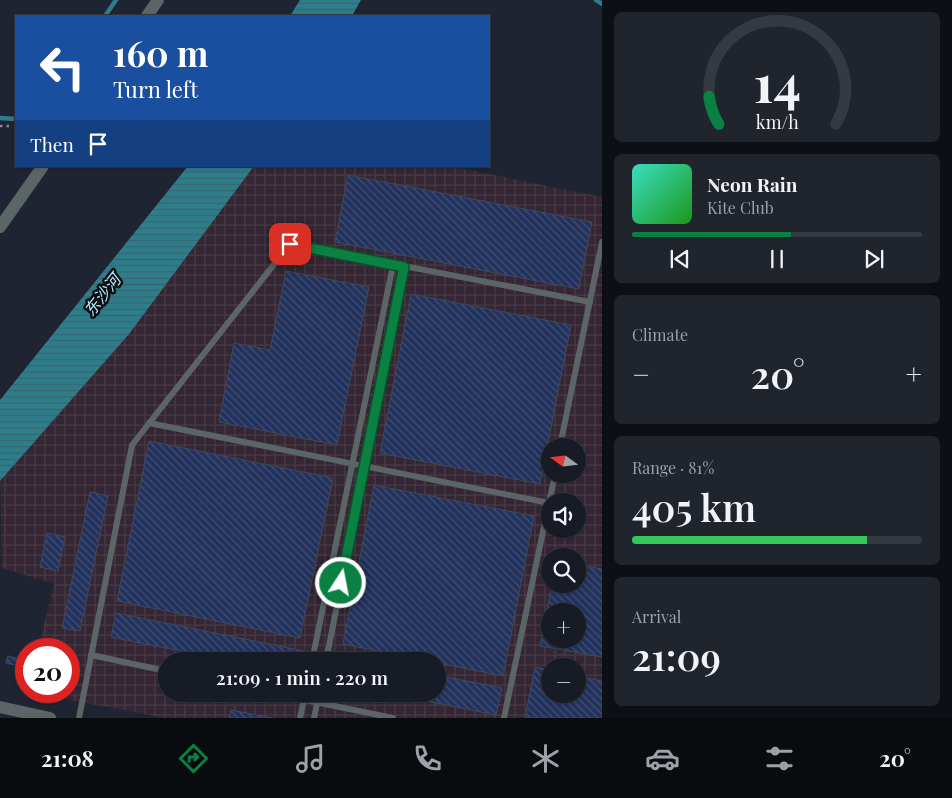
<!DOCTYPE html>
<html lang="en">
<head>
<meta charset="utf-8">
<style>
  :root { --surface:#161b25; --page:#1f242d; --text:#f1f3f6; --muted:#9ea1a7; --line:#353942; --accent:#0b8043 }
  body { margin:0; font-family:"Playfair Display","Noto Sans SC",serif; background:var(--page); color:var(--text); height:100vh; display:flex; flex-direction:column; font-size:19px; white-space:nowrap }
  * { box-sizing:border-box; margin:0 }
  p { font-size:16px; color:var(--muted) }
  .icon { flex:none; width:28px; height:28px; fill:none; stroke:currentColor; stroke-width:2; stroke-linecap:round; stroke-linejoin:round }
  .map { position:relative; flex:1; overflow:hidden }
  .panel { display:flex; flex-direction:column; gap:12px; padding:12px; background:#0c0f14; width:350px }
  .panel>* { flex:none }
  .guide { position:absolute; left:15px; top:15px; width:475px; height:152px; border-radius:0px; box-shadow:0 1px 4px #0004,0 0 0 1px var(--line); background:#1a4fa0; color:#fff; overflow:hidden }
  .needle { width:32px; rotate:285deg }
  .fabs { position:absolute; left:541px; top:438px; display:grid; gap:10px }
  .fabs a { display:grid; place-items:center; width:45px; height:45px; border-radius:50%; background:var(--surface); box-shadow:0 1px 4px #0004,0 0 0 1px var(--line); font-size:25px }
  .speed { position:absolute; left:15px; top:638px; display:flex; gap:10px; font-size:25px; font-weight:700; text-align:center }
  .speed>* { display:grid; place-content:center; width:65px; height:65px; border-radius:50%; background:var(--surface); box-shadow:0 1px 4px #0004,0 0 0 1px var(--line); line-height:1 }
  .speed .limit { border:8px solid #d22; background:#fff; color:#111 }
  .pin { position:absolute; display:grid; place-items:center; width:42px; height:42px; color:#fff; margin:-21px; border-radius:10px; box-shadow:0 2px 8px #0006 }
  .me { position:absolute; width:55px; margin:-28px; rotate:11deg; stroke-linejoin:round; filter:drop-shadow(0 0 4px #0008) }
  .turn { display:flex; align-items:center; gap:18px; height:105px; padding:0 15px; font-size:22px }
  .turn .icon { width:65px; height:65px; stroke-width:2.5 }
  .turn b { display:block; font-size:35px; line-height:42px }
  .then { display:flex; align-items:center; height:48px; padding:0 15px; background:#0003; gap:10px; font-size:19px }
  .big { font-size:38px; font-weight:600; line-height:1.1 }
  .panel .card { flex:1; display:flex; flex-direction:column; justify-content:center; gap:8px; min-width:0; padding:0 18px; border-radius:8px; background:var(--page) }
  .panel .dial { align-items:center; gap:0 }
  .dial svg { height:130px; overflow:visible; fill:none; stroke:var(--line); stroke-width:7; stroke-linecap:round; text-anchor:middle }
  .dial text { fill:var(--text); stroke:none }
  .song { display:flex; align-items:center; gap:15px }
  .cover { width:60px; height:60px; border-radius:8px; background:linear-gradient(135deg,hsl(170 70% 55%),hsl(120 70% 35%)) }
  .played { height:5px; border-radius:2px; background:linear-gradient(90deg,var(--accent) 55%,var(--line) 55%) }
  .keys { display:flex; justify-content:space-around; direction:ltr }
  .heat { display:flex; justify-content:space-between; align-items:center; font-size:28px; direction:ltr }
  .charge { height:8px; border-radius:4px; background:linear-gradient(90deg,#34c759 81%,var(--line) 0) }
  .trip { position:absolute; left:158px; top:652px; width:288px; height:50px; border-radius:25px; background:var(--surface); box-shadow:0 1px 4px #0004,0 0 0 1px var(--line); font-weight:600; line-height:50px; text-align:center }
  .menu { display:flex; height:80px; justify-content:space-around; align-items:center; background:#090b0f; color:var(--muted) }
  .menu .icon { width:35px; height:35px }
  .menu .on { color:var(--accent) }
  .menu b { font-size:22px; color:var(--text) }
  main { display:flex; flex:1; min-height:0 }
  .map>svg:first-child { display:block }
  .industrial { fill:url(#industrial-grid); fill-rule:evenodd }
  .water { fill:url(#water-rules) }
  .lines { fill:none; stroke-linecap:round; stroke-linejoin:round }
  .stream { stroke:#2e7d8b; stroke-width:4.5 }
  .building { fill:url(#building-back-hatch); stroke:#414857; fill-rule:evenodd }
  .path { stroke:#858a95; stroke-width:2.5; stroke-dasharray:2.5 4; stroke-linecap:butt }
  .service { stroke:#5c6566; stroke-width:6 }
  .tertiary { stroke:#5c6566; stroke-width:12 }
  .route-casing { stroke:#07532c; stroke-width:12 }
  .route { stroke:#0b8043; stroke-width:9 }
  .labels { text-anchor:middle; stroke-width:5; stroke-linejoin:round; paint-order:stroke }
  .water-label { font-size:16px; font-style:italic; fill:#b0effb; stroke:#0a0d13 }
</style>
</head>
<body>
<main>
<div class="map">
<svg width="602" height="718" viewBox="0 0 602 718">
  <defs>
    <pattern id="industrial-grid" width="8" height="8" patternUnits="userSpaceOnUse" patternTransform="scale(1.25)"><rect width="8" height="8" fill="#342633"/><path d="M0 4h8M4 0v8" fill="none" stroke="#483b47"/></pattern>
    <pattern id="water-rules" width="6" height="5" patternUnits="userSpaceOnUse" patternTransform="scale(1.25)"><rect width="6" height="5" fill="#2e7d8b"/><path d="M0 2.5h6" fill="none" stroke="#39656e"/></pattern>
    <pattern id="building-back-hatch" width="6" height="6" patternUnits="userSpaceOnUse" patternTransform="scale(1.25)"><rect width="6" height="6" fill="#22325d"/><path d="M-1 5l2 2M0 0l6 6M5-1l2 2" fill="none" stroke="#425075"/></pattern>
  </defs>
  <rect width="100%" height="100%" fill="#1e2431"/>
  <path class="industrial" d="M245 166H449L602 197V718H165L27 692 69 691V649H38L54 584 2 568 0 467ZM550 446H578V474H550ZM550 501H578V529H550ZM550 556H578V584H550ZM550 611H578V639H550ZM166 661H436V694H166ZM550 666H578V694H550Z"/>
  <g class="water">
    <path d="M300 0H361L352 16H290Z"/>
    <path d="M188 166H254L129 334 0 481V400Z"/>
  </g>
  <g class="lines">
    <g class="stream">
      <path d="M596 0 602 4"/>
      <path d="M105 16 116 0"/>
      <path d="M0 118 16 119"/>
    </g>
  </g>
  <g class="building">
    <path d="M348 175 592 222 579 289 335 242Z"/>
    <path d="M286 271 369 287 337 445 219 422 234 343 270 350Z"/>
    <path d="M411 294 571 325 540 484 380 453Z"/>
    <path d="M149 441 333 478 300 638 117 601Z"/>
    <path d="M374 485 534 516 503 676 343 644Z"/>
    <path d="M90 492 108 496 80 631 62 628Z"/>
    <path d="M47 533 65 537 58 571 40 567Z"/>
    <path d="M578 565 602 569V657L540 646 552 584H578ZM550 611H578V639H550Z"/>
    <path d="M116 613 304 651 302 661H231L111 637Z"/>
    <path d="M8 656 25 660 23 667 6 663Z"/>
    <path d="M343 656 369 661H342Z"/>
    <path d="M535 667 550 670V694H578V676L602 681V718H525Z"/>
    <path d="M436 675 502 688 496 715 391 694H436Z"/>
    <path d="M231 710 272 718H229Z"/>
  </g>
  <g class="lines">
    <path class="path" d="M0 126H10"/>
    <g class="service">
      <path d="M149 423 549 503"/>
      <path d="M560 446 602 242"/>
      <path d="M91 655 166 671"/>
      <path d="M312 661 393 265"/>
      <path d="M326 661 404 267"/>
      <path d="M276 694 393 718"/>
      <path d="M79 718 132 445 290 244 590 302"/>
      <path d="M300 718 305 694"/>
      <path d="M314 718 319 694"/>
      <path d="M504 718 555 474"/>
    </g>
    <g class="tertiary">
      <path d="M147 16 158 0"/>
      <path d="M0 227 43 166"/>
      <path d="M0 707 50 718"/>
    </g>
  </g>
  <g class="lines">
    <defs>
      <path id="route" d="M290 244 404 267 341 583"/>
    </defs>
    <use href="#route" class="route-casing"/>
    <use href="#route" class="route"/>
  </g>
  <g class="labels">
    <g class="water-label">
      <text transform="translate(102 295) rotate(-52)" y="6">东沙河</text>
    </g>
  </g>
</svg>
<div class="fabs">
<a><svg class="needle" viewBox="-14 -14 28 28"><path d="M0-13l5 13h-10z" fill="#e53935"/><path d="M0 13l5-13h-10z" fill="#9ea1a7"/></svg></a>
<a><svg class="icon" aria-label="sound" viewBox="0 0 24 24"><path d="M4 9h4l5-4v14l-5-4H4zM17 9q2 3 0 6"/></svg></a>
<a><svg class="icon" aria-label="search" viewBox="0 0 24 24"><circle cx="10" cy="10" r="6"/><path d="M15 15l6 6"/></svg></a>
<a>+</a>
<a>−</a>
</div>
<div class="speed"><div class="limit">20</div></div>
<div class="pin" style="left:290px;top:244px;background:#d93025"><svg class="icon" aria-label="arrive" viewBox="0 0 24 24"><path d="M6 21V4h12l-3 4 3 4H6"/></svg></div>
<svg class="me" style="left:341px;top:583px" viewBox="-20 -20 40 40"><circle r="17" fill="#0b8043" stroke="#fff" stroke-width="3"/><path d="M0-11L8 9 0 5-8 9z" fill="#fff"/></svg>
<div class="trip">21:09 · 1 min · 220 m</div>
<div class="guide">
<div class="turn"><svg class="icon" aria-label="left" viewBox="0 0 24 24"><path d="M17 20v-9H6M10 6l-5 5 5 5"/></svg><div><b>160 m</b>Turn left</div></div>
<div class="then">Then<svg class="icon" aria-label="arrive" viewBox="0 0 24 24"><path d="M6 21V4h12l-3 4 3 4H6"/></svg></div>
</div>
</div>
<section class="panel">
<div class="card dial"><svg viewBox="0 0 100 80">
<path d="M14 69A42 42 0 1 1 86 69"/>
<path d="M14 69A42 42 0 0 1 8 52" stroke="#0b8043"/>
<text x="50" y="56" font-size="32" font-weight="700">14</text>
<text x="50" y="72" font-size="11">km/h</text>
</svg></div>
<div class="card">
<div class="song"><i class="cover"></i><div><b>Neon Rain</b><p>Kite Club</p></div></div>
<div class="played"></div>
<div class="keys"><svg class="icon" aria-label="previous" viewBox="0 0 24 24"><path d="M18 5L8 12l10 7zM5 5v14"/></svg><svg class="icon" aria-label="pause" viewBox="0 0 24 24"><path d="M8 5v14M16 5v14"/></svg><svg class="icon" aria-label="next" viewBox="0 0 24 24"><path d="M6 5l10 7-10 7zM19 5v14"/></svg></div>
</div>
<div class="card"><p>Climate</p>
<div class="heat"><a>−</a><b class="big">20°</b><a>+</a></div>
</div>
<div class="card"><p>Range · 81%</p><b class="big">405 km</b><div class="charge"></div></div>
<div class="card"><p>Arrival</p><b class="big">21:09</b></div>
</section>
</main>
<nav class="menu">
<b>21:08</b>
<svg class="icon on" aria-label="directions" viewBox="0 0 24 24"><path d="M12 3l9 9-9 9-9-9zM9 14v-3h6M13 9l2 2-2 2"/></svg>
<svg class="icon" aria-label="music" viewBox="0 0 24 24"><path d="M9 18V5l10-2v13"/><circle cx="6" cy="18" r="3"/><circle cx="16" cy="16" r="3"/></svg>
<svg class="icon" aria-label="phone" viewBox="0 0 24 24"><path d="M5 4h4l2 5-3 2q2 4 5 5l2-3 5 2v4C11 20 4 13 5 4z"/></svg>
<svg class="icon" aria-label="climate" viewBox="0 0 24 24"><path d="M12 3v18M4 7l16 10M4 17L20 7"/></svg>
<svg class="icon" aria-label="car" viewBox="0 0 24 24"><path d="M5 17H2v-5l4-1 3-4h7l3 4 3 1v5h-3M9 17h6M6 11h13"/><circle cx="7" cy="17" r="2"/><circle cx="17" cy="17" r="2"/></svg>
<svg class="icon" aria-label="filters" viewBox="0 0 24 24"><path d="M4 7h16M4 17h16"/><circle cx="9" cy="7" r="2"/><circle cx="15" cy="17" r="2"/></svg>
<b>20°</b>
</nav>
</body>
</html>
